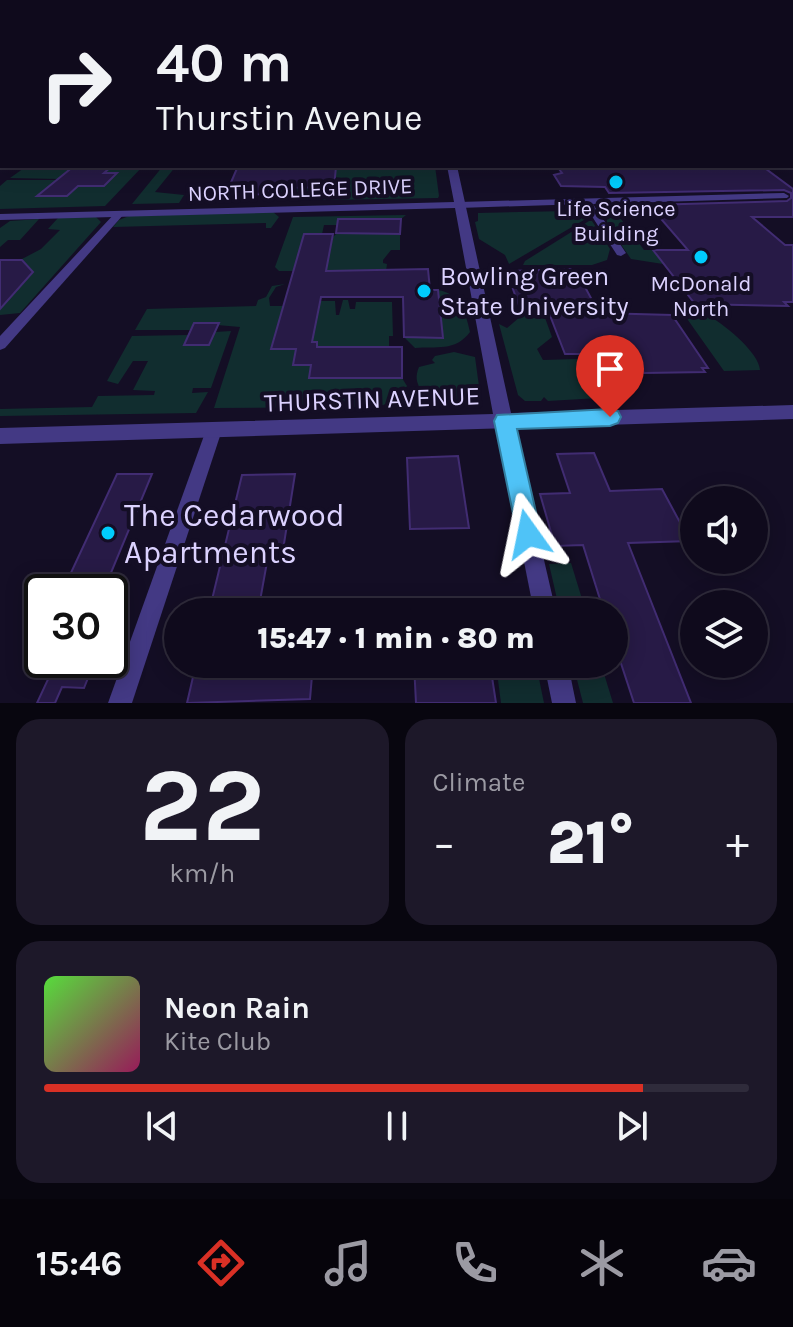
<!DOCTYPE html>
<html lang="en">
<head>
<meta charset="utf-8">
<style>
  :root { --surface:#0f0a1c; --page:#1d1829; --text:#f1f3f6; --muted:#9b9aa3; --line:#2f2b3b; --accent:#d93025 }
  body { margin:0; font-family:Karla,sans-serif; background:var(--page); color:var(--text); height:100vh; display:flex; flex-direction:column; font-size:30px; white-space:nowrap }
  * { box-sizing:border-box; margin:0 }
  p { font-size:26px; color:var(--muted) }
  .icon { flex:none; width:44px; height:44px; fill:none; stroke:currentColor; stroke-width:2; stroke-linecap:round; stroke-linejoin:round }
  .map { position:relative; height:703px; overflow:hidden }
  .side { display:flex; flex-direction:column; gap:16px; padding:16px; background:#08060f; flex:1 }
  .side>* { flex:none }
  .top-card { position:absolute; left:0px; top:0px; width:794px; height:168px; box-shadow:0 4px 20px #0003,0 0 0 2px var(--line); background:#0f0a1c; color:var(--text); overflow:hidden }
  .buttons { position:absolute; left:680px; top:486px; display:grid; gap:16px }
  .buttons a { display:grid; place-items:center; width:88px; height:88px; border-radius:50%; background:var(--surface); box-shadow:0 4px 20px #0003,0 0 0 2px var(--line); font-size:40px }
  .speed { position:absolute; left:24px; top:574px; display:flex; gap:16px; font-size:40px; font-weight:700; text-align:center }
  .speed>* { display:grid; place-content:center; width:104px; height:104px; border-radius:50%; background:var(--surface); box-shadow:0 4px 20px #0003,0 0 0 2px var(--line); line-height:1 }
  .speed .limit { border:4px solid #111; border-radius:12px; background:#fff; color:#111 }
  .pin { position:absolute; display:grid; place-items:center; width:68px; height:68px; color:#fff; margin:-82px -34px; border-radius:50% 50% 50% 0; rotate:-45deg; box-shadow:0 0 8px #0007 }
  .pin .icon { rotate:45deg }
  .me { position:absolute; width:88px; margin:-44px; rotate:348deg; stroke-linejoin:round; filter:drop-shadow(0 0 6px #0008) }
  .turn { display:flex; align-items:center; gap:28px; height:168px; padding:0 24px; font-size:36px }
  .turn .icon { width:104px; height:104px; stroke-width:2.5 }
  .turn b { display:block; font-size:56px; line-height:68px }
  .big { font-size:60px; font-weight:800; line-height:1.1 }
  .side .tile { flex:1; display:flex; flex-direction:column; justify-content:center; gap:12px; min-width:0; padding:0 28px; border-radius:24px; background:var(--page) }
  .side .dial { align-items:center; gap:0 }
  .dial b { font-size:104px; line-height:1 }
  .song { display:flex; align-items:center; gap:24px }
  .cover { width:96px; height:96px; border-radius:12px; background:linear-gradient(135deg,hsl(110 70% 55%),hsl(330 70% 35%)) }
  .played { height:8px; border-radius:4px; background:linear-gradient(90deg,var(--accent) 85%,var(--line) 85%) }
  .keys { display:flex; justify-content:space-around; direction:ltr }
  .heat { display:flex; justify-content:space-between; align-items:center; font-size:44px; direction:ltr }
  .side .tiles { flex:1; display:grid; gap:16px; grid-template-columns:1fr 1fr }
  .tile:last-child { grid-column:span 2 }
  .trip { position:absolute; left:164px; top:598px; width:464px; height:80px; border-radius:40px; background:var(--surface); box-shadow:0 4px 20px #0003,0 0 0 2px var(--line); font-weight:800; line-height:80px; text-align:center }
  .tabs { display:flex; height:128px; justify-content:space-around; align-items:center; background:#06040b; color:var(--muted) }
  .tabs .icon { width:56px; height:56px }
  .tabs .active { color:var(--accent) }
  .tabs b { font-size:36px; color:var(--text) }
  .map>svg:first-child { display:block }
  .green { fill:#112d2f }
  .building { fill:#271a46; stroke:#412c72; stroke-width:2 }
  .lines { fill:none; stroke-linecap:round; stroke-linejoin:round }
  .pedestrian { fill:#433984; fill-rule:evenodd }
  .minor { fill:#433984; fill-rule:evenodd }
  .tertiary { fill:#433984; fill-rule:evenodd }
  .route { fill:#4fc3f7; stroke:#337fa1; stroke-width:2 }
  .poi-dot { fill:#00ccfd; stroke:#140e25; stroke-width:3 }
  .labels { text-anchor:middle; stroke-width:8; stroke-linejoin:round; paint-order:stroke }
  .far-street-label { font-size:22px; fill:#dcd2ff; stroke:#140e25 }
  .far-poi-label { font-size:22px; fill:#dcd2ff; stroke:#140e25 }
  .poi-label { font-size:26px; fill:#dcd2ff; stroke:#140e25; text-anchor:start }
  .street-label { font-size:26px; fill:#dcd2ff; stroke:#140e25 }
  .near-poi-label { font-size:32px; fill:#dcd2ff; stroke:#140e25; text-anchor:start }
</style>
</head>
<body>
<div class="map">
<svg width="793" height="703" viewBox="0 0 793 703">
  <rect width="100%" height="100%" fill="#140e25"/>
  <g class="green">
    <path d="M27 166 70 169 58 179 10 178Z"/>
    <path d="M112 166H143L105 206 0 209V186L7 180H56L38 196H67L78 186H104L116 173H94L98 168Z"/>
    <path d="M163 166H176L155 192 184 195 179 203 132 204Z"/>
    <path d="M311 166H435L439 196 438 198 326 200 295 193 276 194 268 189 333 187 335 179H346L335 177 336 167Z"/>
    <path d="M569 211 589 217 509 264 505 255 479 239 475 222 478 221V213Z"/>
    <path d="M273 212 279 217 271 228H266V223L113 227 119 220 129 216Z"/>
    <path d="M406 215 401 219H339L338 225H324L322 234H304L293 271H279L275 267 293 217Z"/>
    <path d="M614 216 621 219 644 250H653L663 264 631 259 607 224V219Z"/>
    <path d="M96 217 101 222 20 313 0 315V309L33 273 22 259 41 249 60 230 48 229 58 218Z"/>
    <path d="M39 219 20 240H8L0 247V228L10 221Z"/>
    <path d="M589 221H592L610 249 607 260 592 265H523L525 261Z"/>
    <path d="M337 233 400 234V250H391L383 260V263L387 264 386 271H326L333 237Z"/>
    <path d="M285 284 276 287 269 298 270 306H283L271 348 296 349 293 364 311 365 310 378H402L407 386 398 400 377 407 214 408 240 327 194 323 191 330H135L147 309 256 306 258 300 266 297 272 286Z"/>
    <path d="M438 290C459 293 466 313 470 332 455 352 436 346 415 348L404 337H443Z"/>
    <path d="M343 300H348L350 309H355L356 302H392L393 336H389V347H317V342H312L320 301H335L336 315H339Z"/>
    <path d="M686 310C692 313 699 312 705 314 722 322 759 352 760 370L724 371 683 313Z"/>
    <path d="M544 315 552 337 537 349 543 360 577 359 594 374 629 377V384L616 397 548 401 544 397 541 401H525L518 395 499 324 507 328 521 316Z"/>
    <path d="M231 331 211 388H193L192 393 208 392 196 413 0 416V409L92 407 98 396 154 395 155 391 133 390 148 361H133L118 384 107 381 132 336 188 335 184 345H209L215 332Z"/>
    <path d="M454 352 475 357 481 401 476 405 438 406C425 395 411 385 419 367L435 363 432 360 435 356Z"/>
    <path d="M571 563 586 612H560L549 564Z"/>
    <path d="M536 664 544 703H501L496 665Z"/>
    <path d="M573 664H601L613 703H583Z"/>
  </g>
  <g class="building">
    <path d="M74 166H112L104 173H117L104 186H78L67 196H37Z"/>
    <path d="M238 166 277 168 336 167 334 187 281 188 238 200 223 201Z"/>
    <path d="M587 166H762L793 189V217H752L785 245H793V302H784L788 306 695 304 653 250H688L649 205 787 201 791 198V193L784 190 609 193 605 187 561 186 554 175 562 173 559 169 589 168Z"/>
    <path d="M338 219H401L400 234 336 233Z"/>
    <path d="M304 234H333L326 271 428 269 430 290H438L443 338 404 337 403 297H321L312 342H317V347H402V378H309L311 365H293L296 349H271Z"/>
    <path d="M0 260H22L33 272 0 309Z"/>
    <path d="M571 269 573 274H578L599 313 672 315 708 368H702L705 372 644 373 641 368 603 369 596 354H565L549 313 527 314 521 311 507 273 510 271Z"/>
    <path d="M194 323H219L209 345H184Z"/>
    <path d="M594 453 610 491 662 489 690 541 628 543 691 703H634L614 642V612H604L583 545 555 546 540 494 570 493 557 454Z"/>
    <path d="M458 456 469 528 410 529 407 458Z"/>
    <path d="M117 474H152L103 592H62Z"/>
    <path d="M295 474 283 550 269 551 258 612H209L242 475Z"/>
    <path d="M57 660H94L93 664H119L117 669 88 678 84 688 62 687 55 703H37Z"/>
    <path d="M196 664H313L310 699 187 703Z"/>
    <path d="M414 664H490L496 703H416Z"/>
  </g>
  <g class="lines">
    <rect class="pedestrian" x="792" y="120" width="1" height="2"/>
    <g class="minor">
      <path d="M784 193 789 196 787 198 593 204 626 253 621 256 617 255 584 204 459 208 454 205 459 202Z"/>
      <path d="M116 212 124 214 5 348 0 350V336Z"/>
      <path d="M504 414 510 416 512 421 556 612H534L496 421 498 416Z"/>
      <path d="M214 423 220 425 222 430 132 703H108L206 430 208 425Z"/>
      <path d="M544 664H568L576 703H552Z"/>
    </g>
    <g class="tertiary">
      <rect x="0" y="129" width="2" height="4"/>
      <path d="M447 166H457L511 413 793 405V419L0 444V428L493 414 455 208 0 220V214L454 202Z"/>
    </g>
  </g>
  <linearGradient id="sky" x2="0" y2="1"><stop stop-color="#0b0814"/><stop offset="0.44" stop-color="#343651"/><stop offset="1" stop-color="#343651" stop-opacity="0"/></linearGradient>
  <rect width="793" height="174" fill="url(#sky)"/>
  <path class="route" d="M610 409 618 411 621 417 618 423 610 426 517 429 541 534 537 543 528 546 519 543 494 421 497 415Z"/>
  <g class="poi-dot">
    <circle cx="616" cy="182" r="8"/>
    <circle cx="701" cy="257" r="8"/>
    <circle cx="424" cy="291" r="8"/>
    <circle cx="108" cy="533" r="8"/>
  </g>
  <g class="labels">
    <g class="far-street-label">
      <text transform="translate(300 189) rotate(-2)" y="8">NORTH COLLEGE DRIVE</text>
    </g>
    <g class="far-poi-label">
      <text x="616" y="216">Life Science<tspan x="616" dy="25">Building</tspan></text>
      <text x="701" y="291">McDonald<tspan x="701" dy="25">North</tspan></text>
    </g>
    <g class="poi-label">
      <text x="440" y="285">Bowling Green<tspan x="440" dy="30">State University</tspan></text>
    </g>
    <g class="street-label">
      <text transform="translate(372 399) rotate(-2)" y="9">THURSTIN AVENUE</text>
    </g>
    <g class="near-poi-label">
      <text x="124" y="526">The Cedarwood<tspan x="124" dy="37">Apartments</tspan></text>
    </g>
  </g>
</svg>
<div class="buttons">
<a><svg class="icon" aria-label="sound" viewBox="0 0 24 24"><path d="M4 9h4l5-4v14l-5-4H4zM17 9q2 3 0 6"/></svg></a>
<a><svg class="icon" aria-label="layers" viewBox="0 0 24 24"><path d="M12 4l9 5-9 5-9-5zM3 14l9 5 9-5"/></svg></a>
</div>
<div class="speed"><div class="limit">30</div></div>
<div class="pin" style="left:610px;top:417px;background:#d93025"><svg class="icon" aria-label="arrive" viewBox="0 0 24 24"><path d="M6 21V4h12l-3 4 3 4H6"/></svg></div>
<svg class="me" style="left:528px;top:534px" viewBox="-20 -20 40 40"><path d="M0-17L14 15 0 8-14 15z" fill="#4fc3f7" stroke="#fff" stroke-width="4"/></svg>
<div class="trip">15:47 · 1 min · 80 m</div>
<div class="top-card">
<div class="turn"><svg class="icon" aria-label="right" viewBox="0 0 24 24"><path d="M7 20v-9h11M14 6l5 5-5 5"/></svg><div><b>40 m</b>Thurstin Avenue</div></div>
</div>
</div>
<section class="side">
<div class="tiles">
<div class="tile dial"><b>22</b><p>km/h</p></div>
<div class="tile"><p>Climate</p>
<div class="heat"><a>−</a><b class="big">21°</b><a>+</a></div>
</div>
<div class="tile">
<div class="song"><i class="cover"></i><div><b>Neon Rain</b><p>Kite Club</p></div></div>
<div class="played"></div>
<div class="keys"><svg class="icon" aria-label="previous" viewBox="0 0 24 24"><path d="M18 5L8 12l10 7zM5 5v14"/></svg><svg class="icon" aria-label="pause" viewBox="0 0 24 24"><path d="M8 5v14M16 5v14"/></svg><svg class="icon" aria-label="next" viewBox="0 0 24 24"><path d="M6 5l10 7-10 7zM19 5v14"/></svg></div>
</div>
</div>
</section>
<nav class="tabs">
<b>15:46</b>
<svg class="icon active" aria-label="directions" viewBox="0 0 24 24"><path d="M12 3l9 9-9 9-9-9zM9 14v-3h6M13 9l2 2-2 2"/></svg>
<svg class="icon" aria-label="music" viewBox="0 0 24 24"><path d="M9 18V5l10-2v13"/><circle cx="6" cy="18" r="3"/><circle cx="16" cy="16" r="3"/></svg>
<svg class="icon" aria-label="phone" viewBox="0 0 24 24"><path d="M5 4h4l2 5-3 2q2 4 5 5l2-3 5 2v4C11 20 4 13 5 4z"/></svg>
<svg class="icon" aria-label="climate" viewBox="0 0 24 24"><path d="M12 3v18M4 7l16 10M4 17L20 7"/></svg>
<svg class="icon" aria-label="car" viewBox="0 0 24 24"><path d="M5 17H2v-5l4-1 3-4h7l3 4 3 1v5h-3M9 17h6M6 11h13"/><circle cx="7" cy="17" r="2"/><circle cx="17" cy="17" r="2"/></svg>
</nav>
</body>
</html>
